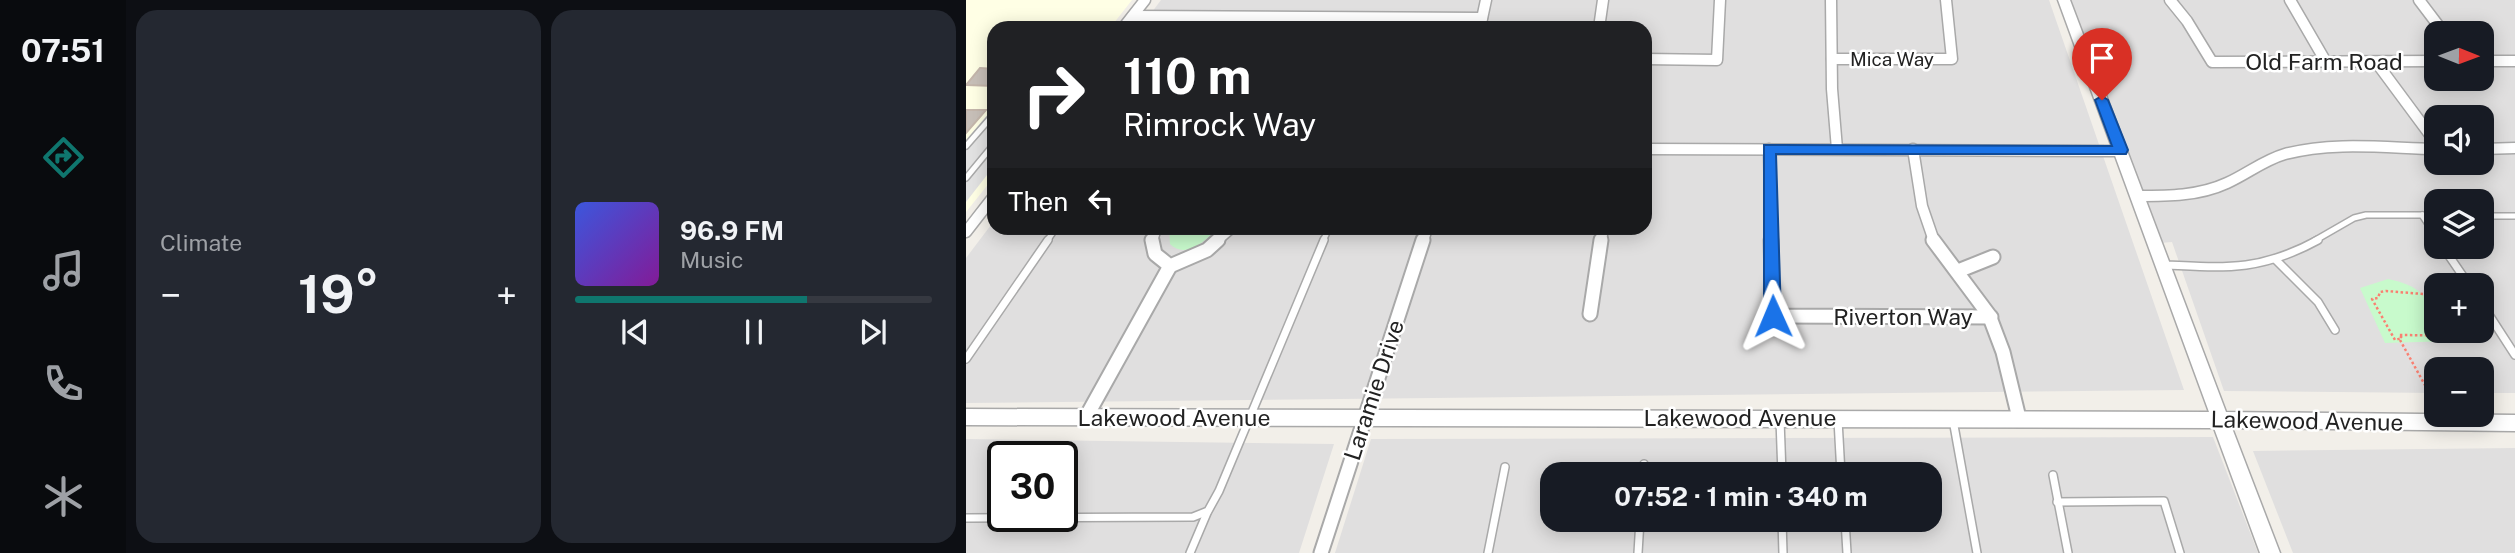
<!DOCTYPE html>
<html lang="en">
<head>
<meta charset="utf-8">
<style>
  :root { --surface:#171b24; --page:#242831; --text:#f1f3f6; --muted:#9ea1a6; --line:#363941; --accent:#0f766e }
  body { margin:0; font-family:"Public Sans",sans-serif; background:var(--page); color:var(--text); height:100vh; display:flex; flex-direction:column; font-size:26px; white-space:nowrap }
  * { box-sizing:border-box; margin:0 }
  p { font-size:23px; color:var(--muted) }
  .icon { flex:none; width:38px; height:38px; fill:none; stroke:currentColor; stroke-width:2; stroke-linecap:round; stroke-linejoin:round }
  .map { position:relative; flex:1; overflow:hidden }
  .side { display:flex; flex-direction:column; gap:10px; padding:10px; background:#0d0f14; width:840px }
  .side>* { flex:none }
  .top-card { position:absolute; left:21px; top:21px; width:665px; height:214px; border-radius:21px; box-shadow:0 4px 18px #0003; background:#202124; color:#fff; overflow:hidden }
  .needle { width:46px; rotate:91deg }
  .tools { position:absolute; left:1458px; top:21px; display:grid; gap:14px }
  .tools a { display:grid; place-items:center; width:70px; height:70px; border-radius:14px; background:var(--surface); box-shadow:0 4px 18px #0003; font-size:35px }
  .speed { position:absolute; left:21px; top:441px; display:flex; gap:14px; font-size:35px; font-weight:700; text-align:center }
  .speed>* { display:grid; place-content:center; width:91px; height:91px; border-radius:50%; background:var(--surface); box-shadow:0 4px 18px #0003; line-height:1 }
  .speed .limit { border:4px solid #111; border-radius:10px; background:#fff; color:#111 }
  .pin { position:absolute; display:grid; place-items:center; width:60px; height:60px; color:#fff; margin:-72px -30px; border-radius:50% 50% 50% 0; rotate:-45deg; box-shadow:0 0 7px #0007 }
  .pin .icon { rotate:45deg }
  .me { position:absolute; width:77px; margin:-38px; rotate:359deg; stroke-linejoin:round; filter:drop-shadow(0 0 5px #0008) }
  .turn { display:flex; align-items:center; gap:24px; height:147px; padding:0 21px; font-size:32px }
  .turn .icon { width:91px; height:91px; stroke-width:2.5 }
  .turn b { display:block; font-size:49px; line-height:60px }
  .then { display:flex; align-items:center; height:66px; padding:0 21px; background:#0003; gap:14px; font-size:26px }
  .big { font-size:52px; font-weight:700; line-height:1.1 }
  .side .tile { flex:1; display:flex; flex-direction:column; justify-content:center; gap:10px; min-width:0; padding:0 24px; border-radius:21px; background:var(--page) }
  .song { display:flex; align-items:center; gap:21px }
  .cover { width:84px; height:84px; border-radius:10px; background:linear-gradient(135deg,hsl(230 70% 55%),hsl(290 70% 35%)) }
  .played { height:7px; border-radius:4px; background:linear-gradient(90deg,var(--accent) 65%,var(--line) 65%) }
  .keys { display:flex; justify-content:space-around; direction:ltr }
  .heat { display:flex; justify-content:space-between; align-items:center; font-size:38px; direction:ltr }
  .side .tiles { flex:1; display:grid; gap:10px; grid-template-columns:repeat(2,1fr) }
  .trip { position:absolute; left:574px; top:462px; width:402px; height:70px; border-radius:21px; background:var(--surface); box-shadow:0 4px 18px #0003; font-weight:700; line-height:70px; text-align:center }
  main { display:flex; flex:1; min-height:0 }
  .tab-bar { display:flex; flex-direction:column; width:126px; justify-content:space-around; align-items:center; background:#090b0e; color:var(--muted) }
  .tab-bar .icon { width:49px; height:49px }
  .tab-bar .on { color:var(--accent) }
  .tab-bar b { font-size:32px; color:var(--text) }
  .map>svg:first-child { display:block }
  .residential { fill:#e0dfdf; fill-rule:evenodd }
  .education { fill:#ffffe5 }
  .park { fill:#c8facc }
  .parking { fill:#e2e2e2 }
  .building { fill:#c7bfb8; stroke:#c4b6ab; stroke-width:2 }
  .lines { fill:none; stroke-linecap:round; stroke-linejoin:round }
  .service-far1-casing { stroke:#a9a9a9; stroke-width:8 }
  .service-casing { stroke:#a9a9a9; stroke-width:10 }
  .minor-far1-casing { stroke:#a9a9a9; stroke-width:13 }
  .minor-casing { stroke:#a9a9a9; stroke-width:17 }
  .tertiary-casing { stroke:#a9a9a9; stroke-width:3 }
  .path { stroke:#fa8072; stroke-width:2.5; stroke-dasharray:2.5 2.5; stroke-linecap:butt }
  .service-far1 { stroke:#fff; stroke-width:5 }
  .service { stroke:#fff; stroke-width:7 }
  .minor-far1 { stroke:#fff; stroke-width:10 }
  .minor { stroke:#fff; stroke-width:13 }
  .tertiary { fill:#fff; fill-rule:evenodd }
  .route { fill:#1a73e8; stroke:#114b97; stroke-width:2 }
  .labels { text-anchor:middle; stroke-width:5; stroke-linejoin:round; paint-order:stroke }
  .far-street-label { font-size:19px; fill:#222; stroke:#fff }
  .street-label { font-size:23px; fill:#222; stroke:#fff }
</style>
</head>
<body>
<main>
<nav class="tab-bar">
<b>07:51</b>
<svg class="icon on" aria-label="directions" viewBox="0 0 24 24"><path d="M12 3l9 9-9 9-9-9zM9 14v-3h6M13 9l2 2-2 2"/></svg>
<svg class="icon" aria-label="music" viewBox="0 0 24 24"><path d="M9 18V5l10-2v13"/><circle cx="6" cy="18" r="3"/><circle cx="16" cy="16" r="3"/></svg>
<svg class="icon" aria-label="phone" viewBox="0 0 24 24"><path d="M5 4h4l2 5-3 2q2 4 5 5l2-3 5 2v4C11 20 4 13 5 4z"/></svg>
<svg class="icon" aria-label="climate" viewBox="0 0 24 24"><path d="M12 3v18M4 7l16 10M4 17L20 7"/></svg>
</nav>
<section class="side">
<div class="tiles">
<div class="tile"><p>Climate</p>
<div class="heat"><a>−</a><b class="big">19°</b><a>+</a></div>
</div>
<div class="tile">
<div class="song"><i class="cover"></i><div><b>96.9 FM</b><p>Music</p></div></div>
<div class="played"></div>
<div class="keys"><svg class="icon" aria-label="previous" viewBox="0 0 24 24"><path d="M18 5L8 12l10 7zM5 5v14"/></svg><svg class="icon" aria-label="pause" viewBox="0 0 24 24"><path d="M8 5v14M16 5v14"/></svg><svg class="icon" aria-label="next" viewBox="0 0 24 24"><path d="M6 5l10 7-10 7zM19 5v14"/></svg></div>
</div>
</div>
</section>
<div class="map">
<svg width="1549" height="553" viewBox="0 0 1549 553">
  <rect width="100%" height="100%" fill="#f2efe9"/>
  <g class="residential">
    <path d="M195 0H1083L1218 390 0 403V258L28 221V228H679V28H174Z"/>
    <path d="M1103 0H1549V393H1516V369H1470V393L1258 391 1206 242 1194 243ZM1470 33H1516V79H1470ZM1470 117H1516V163H1470ZM1470 201H1516V247H1470ZM1470 285H1516V331H1470Z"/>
    <path d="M1247 437 1292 553H369L405 439ZM586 474H964V520H586Z"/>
    <path d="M0 439 368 444 333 553H0ZM37 457H96V516H37Z"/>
    <path d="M1549 448V553H1327L1287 451Z"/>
  </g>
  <path class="education" d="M0 0H166L144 28H28V177L0 212Z"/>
  <g class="park">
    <path d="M203 228H252C240 240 220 260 204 244Z"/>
    <path d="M1422 279C1452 285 1470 298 1470 331H1481L1488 341 1419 343 1394 288Z"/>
  </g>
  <path class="parking" d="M28 107V166L0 202V140Z"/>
  <g class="building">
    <path d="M14 68 28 69V86L0 85Z"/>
    <path d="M0 110H20L0 133Z"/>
  </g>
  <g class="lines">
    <defs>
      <g id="service-far1">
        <path d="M0 146 28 114"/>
        <path d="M0 178 28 144"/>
        <path d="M1456 215 1470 236"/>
        <path d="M1516 216H1549"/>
        <path d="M81 241 90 228"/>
        <path d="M357 241 363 228"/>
        <path d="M1348 241 1388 218 1400 215H1470"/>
      </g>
      <g id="service">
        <path d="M1477 247 1503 285"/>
        <path d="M1310 260 1352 302 1369 330"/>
        <path d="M1199 265C1261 268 1295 271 1352 240"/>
        <path d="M1516 304 1549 355"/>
        <path d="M0 359 82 240"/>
        <path d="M814 420 816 474"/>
        <path d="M872 420 875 474"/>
        <path d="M987 420 1011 553"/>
        <path d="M677 474 678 464"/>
        <path d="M1087 475 1102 553"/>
        <path d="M1091 502 1198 501 1214 553"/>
        <path d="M0 518 227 517 242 511 253 491 358 240"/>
        <path d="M816 520 817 553"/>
        <path d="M879 520 881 553"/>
        <path d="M224 553 241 513"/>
        <path d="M522 553 539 467"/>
        <path d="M672 553 674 520"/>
      </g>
      <g id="minor-far1">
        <path d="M865 0 866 89 871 149"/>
        <path d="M1204 0 1221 21 1246 62 1470 61"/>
        <path d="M1324 0 1360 62"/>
        <path d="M1453 0 1478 33"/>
        <path d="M167 16 516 18"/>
        <path d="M157 28 179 0"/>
        <path d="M514 28 520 0"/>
        <path d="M633 28 637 0"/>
        <path d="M679 59 751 60 754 0"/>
        <path d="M866 59H986L980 0"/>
        <path d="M1516 61H1549"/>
        <path d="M1410 62 1470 143"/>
        <path d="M679 149 1155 151"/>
        <path d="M803 149 805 241"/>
        <path d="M947 149 956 206 968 241"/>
        <path d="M1516 149 1549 148"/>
        <path d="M1171 196C1202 196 1233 196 1261 183 1281 174 1298 160 1319 154 1368 141 1420 148 1470 149"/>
        <path d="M0 232 28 196"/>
        <path d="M186 241 190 228"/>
        <path d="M250 241 265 228"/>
        <path d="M457 241 461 228"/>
        <path d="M635 241 637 228"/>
      </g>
      <g id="minor">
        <path d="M186 240 189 254 204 266 241 250 252 240"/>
        <path d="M805 240 807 316 1025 317"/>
        <path d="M967 240 1023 315 1037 352 1053 418"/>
        <path d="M992 271 1027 257"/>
        <path d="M624 314 635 240"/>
        <path d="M119 419 204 266"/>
        <path d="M355 553 457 240"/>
      </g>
      <path id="tertiary" d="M1092 0H1104L1260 412 1549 415V431L1266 428 1314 553H1294L1248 428 0 425V409L1243 412Z"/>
    </defs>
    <use href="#service-far1" class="service-far1-casing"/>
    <use href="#service" class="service-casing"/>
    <use href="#minor-far1" class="minor-far1-casing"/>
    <use href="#minor" class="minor-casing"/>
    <use href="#tertiary" class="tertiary-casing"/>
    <g class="path">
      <path d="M1457 294 1420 291 1414 292 1412 298 1406 299 1429 340 1436 338 1433 335 1523 336"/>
      <path d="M1434 340 1470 405"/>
    </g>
    <use href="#service-far1" class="service-far1"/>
    <use href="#service" class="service"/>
    <use href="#minor-far1" class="minor-far1"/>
    <use href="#minor" class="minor"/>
    <use href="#tertiary" class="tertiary"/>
  </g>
  <path class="route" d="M1136 96 1142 100 1162 150 1160 154H810L815 316 812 321H801L798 316V145L1146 146 1129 100Z"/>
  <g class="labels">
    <g class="far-street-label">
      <text x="926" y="66">Mica Way</text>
    </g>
    <g class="street-label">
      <text x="1358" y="70">Old Farm Road</text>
      <text x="937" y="325">Riverton Way</text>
      <text transform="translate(408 390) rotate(-72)" y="8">Laramie Drive</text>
      <text x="208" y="426">Lakewood Avenue</text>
      <text x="774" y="426">Lakewood Avenue</text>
      <text transform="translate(1341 421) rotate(1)" y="8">Lakewood Avenue</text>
    </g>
  </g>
</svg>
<div class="tools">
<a><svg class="needle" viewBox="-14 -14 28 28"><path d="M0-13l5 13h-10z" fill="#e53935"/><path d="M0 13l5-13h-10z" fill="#9ea1a6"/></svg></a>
<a><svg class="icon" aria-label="sound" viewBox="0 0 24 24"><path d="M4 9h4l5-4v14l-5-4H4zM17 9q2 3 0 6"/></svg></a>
<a><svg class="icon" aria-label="layers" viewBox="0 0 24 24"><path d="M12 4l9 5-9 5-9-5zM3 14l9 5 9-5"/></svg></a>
<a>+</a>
<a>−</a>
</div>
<div class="speed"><div class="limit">30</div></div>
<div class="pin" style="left:1136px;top:100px;background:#d93025"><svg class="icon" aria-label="arrive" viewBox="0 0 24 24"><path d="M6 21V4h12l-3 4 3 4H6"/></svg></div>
<svg class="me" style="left:807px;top:316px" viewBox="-20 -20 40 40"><path d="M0-17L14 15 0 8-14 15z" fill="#1a73e8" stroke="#fff" stroke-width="4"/></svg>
<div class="trip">07:52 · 1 min · 340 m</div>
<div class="top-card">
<div class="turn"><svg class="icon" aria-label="right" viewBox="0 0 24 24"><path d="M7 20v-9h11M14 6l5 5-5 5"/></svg><div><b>110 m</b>Rimrock Way</div></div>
<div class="then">Then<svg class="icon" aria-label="left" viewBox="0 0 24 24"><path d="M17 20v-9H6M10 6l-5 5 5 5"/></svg></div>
</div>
</div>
</main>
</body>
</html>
